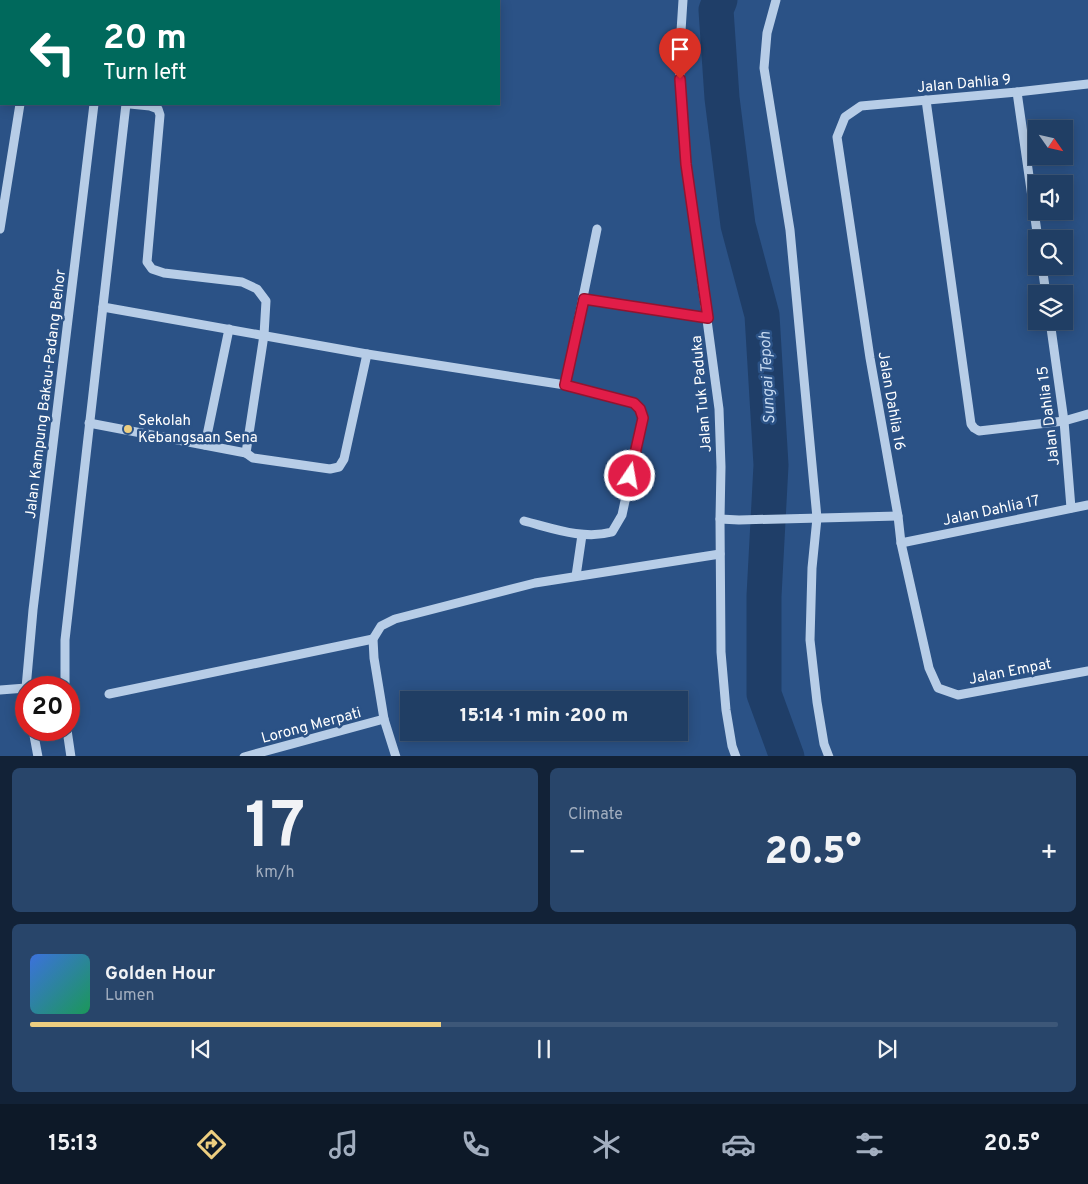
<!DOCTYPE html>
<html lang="en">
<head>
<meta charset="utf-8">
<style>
  :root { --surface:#203e64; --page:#28456a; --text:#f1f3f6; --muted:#a2aebf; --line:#3d5778; --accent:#edce80 }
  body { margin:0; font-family:Overpass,sans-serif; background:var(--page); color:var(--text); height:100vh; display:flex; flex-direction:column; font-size:19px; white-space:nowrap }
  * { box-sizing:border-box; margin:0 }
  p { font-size:16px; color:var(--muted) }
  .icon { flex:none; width:28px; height:28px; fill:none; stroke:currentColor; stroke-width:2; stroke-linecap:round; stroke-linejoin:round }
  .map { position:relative; height:756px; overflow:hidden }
  .drawer { display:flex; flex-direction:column; gap:12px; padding:12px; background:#122237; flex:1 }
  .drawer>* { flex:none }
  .guide { position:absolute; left:0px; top:0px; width:500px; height:105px; box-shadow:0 2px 12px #0003,0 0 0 1px var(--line); background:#00695c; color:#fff; overflow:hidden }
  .needle { width:32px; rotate:124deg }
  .fabs { position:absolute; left:1028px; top:120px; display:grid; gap:10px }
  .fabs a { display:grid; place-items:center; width:45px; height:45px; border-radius:0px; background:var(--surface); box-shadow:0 2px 12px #0003,0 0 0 1px var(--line); font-size:25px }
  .speed { position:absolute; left:15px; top:676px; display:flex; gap:10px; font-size:25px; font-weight:700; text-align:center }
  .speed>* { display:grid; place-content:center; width:65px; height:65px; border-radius:50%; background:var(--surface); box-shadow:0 2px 12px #0003,0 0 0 1px var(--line); line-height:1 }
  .speed .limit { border:8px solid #d22; background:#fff; color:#111 }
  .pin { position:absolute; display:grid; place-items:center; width:42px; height:42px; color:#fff; margin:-51px -21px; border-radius:50% 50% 50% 0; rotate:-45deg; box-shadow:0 0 5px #0007 }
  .pin .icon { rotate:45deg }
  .me { position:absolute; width:55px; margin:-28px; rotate:12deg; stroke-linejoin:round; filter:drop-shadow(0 0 4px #0008) }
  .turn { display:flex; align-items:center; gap:18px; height:105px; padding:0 20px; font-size:22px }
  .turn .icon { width:65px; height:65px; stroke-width:2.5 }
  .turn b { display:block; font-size:35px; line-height:42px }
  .big { font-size:38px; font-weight:800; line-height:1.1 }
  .drawer .tile { flex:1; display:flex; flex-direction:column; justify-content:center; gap:8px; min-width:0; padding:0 18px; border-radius:8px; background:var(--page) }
  .drawer .dial { align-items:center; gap:0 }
  .dial b { font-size:65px; line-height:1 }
  .song { display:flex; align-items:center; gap:15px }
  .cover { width:60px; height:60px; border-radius:8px; background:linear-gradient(135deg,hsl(220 70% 55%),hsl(150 70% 35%)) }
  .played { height:5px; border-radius:2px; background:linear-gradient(90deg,var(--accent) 40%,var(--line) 40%) }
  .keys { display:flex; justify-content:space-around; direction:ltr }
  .heat { display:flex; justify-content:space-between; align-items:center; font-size:28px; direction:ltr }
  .drawer .tiles { flex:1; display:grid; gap:12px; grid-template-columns:1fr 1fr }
  .tile:last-child { grid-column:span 2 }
  .trip { position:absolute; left:400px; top:691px; width:288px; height:50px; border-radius:0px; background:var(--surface); box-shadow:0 2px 12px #0003,0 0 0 1px var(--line); font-weight:800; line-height:50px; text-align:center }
  .tabs { display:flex; height:80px; justify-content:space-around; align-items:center; background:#0d1928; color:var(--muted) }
  .tabs .icon { width:35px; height:35px }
  .tabs .selected { color:var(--accent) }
  .tabs b { font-size:22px; color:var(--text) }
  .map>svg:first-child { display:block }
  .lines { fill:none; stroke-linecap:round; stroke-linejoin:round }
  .river { stroke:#1f3e68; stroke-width:35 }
  .minor { stroke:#b7cde7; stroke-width:9 }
  .route-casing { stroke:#92132f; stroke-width:12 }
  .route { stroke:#e11d48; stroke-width:9 }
  .poi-dot { fill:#edce80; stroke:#2b5286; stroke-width:2 }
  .labels { text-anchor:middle; stroke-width:5; stroke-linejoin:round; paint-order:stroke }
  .street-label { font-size:15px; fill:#fff; stroke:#2b5286 }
  .poi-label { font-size:15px; fill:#fff; stroke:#2b5286; text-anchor:start }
  .water-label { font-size:16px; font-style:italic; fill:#c3d7ef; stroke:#2b5286 }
</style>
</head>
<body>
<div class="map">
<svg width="1088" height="757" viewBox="0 0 1088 757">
  <rect width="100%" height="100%" fill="#2b5286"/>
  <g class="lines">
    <path class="river" d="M720 0 716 10 722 98 738 225 762 315 771 465 764 596V694L787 757"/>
    <g class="minor">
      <path d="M27 0V1"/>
      <path d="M683 0 679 62 686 164 719 409 721 467 720 519 721 652 726 710 732 746 736 757"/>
      <path d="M776 0 767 33 764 68 790 230 817 518 812 568 810 640 817 702 824 744 829 757"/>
      <path d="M106 1V0"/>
      <path d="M138 1V0"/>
      <path d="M1088 84 1017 92 861 106 845 117 837 137 870 358 898 516 901 543 929 668 938 688 958 695 1088 671"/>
      <path d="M0 89H1"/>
      <path d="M1017 92 1038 239"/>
      <path d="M926 100 971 424 974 428 979 431 1064 421 1088 414"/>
      <path d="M130 104 150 106 158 109 160 115 147 262 152 269 164 273 242 282 257 289 266 301 264 335 246 453 253 458 330 469 339 467 344 459 367 354"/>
      <path d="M0 229 20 104"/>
      <path d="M1042 266 1046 294"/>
      <path d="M583 299 708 318"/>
      <path d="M103 307 367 354 565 385 634 403 640 409 643 418 622 515 612 532C583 540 552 528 524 521"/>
      <path d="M1050 321 1064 421 1071 508"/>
      <path d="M565 385 597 229"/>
      <path d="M89 423 246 453"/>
      <path d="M205 445 229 329"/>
      <path d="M720 519 739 520 898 516"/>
      <path d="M901 543 1088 505"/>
      <path d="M576 576 582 535"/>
      <path d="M26 688 33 610 94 104"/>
      <path d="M65 688V640L126 104"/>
      <path d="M0 690 26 688"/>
      <path d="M109 694 373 639"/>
      <path d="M33 730 38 757"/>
      <path d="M67 730 71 757"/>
      <path d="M244 757 384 719"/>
      <path d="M396 757 384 719 374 658 373 639 381 626 395 619 535 583 720 554"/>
    </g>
  </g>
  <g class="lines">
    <defs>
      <path id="route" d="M630 476 643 418 640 409 634 403 565 385 584 299 708 318 686 164 680 79"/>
    </defs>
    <use href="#route" class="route-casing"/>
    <use href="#route" class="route"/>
  </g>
  <circle class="poi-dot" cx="128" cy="429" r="5"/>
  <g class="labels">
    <g class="street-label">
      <text transform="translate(964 83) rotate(-5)" y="5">Jalan Dahlia 9</text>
      <text transform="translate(45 394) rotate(-83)" y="5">Jalan Kampung Bakau-Padang Behor</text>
      <text transform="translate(701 394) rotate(-95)" y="5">Jalan Tuk Paduka</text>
      <text transform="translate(892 401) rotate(80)" y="5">Jalan Dahlia 16</text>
      <text transform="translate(1048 416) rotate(-97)" y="5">Jalan Dahlia 15</text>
      <text transform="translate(991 510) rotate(-12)" y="5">Jalan Dahlia 17</text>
      <text transform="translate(1010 671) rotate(-11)" y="5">Jalan Empat</text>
      <text transform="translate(311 725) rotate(-15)" y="5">Lorong Merpati</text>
    </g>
    <g class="poi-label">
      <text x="138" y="425">Sekolah<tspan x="138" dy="17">Kebangsaan Sena</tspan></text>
    </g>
    <g class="water-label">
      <text transform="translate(766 378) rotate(-93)" y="6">Sungai Tepoh</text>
    </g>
  </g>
</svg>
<div class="fabs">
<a><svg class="needle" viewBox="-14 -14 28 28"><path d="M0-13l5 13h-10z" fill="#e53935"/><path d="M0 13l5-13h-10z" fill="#a2aebf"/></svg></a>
<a><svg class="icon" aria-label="sound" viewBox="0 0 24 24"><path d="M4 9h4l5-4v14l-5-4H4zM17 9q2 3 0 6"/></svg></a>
<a><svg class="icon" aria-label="search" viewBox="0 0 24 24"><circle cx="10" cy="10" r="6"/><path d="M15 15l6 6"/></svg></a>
<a><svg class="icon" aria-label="layers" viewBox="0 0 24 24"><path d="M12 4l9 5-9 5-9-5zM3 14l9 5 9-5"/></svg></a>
</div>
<div class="speed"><div class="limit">20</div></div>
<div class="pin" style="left:680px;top:79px;background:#d93025"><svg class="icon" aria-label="arrive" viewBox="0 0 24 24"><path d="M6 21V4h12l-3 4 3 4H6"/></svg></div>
<svg class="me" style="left:630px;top:476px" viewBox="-20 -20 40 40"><circle r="17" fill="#e11d48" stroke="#fff" stroke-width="3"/><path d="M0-11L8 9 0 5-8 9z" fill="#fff"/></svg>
<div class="trip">15:14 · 1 min · 200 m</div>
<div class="guide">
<div class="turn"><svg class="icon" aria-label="left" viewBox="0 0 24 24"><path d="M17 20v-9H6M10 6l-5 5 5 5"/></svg><div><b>20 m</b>Turn left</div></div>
</div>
</div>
<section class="drawer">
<div class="tiles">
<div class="tile dial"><b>17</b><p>km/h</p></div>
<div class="tile"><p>Climate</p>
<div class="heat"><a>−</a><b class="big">20.5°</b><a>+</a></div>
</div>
<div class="tile">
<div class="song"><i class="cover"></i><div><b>Golden Hour</b><p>Lumen</p></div></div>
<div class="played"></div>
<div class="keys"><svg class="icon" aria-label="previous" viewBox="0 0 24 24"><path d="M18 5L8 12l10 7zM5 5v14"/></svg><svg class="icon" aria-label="pause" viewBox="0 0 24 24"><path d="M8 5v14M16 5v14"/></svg><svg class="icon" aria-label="next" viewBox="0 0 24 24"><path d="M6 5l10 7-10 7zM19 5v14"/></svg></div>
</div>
</div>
</section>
<nav class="tabs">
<b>15:13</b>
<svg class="icon selected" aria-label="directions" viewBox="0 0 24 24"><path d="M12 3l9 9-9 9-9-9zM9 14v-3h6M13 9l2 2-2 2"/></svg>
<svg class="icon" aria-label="music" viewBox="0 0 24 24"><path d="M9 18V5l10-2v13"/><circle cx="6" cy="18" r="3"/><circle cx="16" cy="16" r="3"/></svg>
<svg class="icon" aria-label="phone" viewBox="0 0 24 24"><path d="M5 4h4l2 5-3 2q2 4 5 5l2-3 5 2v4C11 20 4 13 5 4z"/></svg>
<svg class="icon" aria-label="climate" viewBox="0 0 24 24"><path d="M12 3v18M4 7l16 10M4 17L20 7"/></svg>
<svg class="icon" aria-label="car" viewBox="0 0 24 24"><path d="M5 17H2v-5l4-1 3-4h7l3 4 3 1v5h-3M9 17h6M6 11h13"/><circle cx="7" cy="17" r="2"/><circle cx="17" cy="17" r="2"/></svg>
<svg class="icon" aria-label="filters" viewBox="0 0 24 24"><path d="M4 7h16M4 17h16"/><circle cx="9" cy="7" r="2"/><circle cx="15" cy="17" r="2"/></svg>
<b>20.5°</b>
</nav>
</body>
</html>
